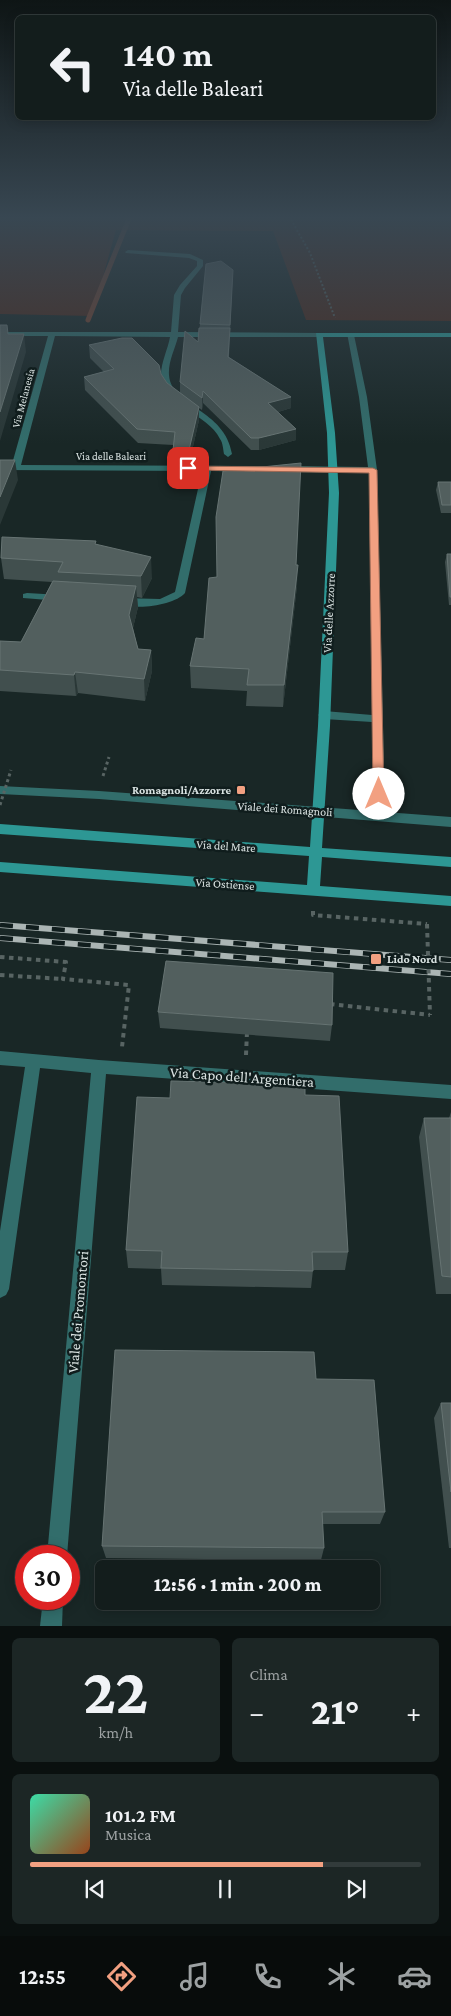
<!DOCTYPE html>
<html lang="it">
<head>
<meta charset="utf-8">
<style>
  :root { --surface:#131d1c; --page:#1c2625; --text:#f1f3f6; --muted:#9da2a3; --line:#323b3b; --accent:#f2a081 }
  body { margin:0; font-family:"Crimson Pro",serif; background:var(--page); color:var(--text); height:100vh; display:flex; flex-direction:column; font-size:19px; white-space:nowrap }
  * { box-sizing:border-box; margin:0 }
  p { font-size:16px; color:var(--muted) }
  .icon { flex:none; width:28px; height:28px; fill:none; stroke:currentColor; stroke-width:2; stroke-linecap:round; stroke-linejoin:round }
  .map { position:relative; height:1626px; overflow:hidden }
  .drawer { display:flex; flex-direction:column; gap:12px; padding:12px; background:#0a100f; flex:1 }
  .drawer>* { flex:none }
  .top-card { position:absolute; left:15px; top:15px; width:421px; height:105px; border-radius:8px; box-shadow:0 2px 12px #0003,0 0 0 1px var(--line); background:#131d1c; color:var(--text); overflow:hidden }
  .speed { position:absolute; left:15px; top:1545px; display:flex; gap:10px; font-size:25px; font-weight:700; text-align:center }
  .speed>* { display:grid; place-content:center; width:65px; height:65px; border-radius:50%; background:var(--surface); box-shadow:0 2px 12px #0003,0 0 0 1px var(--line); line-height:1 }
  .speed .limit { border:8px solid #d22; background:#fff; color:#111 }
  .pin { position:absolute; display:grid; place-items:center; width:42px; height:42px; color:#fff; margin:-21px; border-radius:10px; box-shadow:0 2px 8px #0006 }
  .me { position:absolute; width:55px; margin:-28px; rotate:0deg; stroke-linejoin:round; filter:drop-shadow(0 0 4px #0008) }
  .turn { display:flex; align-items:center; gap:18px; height:105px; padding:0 25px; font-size:22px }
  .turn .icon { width:65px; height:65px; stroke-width:2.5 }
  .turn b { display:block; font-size:35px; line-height:42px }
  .big { font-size:38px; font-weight:800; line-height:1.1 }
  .drawer .card { flex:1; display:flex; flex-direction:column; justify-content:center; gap:8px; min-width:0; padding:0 18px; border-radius:8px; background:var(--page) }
  .drawer .dial { align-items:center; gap:0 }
  .dial b { font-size:65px; line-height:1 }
  .song { display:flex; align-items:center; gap:15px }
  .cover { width:60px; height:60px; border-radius:8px; background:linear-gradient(135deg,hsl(160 70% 55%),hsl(20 70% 35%)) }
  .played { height:5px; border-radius:2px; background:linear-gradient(90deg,var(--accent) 75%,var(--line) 75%) }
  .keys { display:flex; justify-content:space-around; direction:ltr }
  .heat { display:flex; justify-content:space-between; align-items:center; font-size:28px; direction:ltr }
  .drawer .tiles { flex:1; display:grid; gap:12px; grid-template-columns:1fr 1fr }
  .card:last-child { grid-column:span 2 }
  .trip { position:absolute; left:95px; top:1560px; width:285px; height:50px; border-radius:8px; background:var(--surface); box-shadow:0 2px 12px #0003,0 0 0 1px var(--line); font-weight:800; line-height:50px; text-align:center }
  .tabs { display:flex; height:80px; justify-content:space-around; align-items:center; background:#080c0b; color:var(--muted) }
  .tabs .icon { width:35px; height:35px }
  .tabs .on { color:var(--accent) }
  .tabs b { font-size:22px; color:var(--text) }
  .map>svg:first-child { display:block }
  .green { fill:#4c281b }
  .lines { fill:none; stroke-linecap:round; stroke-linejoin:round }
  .stream { stroke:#75422f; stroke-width:5 }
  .path-far2 { stroke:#586463; stroke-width:2; stroke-dasharray:2 2; stroke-linecap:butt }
  .path-far1 { stroke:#586463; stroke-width:3; stroke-dasharray:3 3; stroke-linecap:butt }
  .path { stroke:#586463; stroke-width:4; stroke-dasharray:4.5 4.5; stroke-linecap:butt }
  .street { fill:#326d6b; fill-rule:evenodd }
  .secondary { fill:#2d9794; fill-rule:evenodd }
  .rail-casing { stroke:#abb5b4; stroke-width:6 }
  .rail { stroke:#101d1d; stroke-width:4.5; stroke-dasharray:13; stroke-linecap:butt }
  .path-bridge-far1 { stroke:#586463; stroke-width:3; stroke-dasharray:3 3; stroke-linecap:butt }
  .path-bridge { stroke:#586463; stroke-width:4; stroke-dasharray:4.5 4.5; stroke-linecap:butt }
  .wall { fill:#414f4e }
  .shaded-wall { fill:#2a3837 }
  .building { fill:#525f5e; stroke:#677473 }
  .route { fill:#f2a081; stroke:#9d6854 }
  .poi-dot { fill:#f2a081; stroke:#101d1d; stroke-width:2 }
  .labels { text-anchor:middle; stroke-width:5; stroke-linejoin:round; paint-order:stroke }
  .far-street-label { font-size:11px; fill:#dae3e2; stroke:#101d1d }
  .street-label { font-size:12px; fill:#dae3e2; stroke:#101d1d }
  .poi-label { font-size:12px; font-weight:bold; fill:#dae3e2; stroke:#101d1d; text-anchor:end }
  .near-street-label { font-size:15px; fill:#dae3e2; stroke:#101d1d }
</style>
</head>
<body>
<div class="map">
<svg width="451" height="1626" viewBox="0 0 451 1626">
  <rect width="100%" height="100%" fill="#192726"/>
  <path class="green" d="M0 216H451V321L306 320 273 231 116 230 92 316 0 314Z"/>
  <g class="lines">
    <path class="stream" d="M88 320 130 216"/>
    <path class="path-far2" d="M289 216 310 253 335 318"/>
    <path class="path-far1" d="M103 776 109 757"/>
    <g class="path">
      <path d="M313 911V915L427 924"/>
      <path d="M0 957 66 962 63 979 129 985 122 1047"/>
      <path d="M0 975 63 979"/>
      <path d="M330 1004 430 1015"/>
      <path d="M246 1055 247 1032"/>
    </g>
    <g class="street">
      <path d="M128 250 190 254 203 260V266L185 288 181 295 178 332 319 333 323 335 319 337H178C175 349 168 362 169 375 171 407 225 409 232 454L228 457 224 454C223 449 223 443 220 439 208 413 162 407 161 375 161 362 168 349 170 337L55 336 21 465 265 466 269 469 265 472 211 471 185 593C174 606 129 612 116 601L121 598 160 599 175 592 202 471 0 470V464H12L48 336H0V332H171L174 295 180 285 197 266V261L189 258 126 253 125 252Z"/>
      <path d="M347 333 354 335 367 397 377 470 385 812 451 817V827L99 799 0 794V786L99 791 373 811 372 722 324 719 318 715 324 711 372 715 369 473 285 472 281 469 285 466 368 467 359 397Z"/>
      <path d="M27 593 61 595 66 598 61 601 23 598V594Z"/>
      <path d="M0 1051 99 1060 451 1085V1099L106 1074 67 1556H47L91 1073 40 1068 9 1289 6 1295 0 1298V1231L25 1067 0 1065Z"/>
      <path d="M43 1599H63L62 1626H40Z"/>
    </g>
    <path class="secondary" d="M316 333H451V337H323L335 433 339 493 330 726 322 848 451 857V867L322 857 320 886 451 896V906L0 872V862L307 885 309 856 0 834V824L310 847 318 726 329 493 327 433Z"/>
    <defs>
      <g id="rail">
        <path d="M0 925 451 960"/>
        <path d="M0 938 451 974"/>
      </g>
    </defs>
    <use href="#rail" class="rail-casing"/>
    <use href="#rail" class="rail"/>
    <path class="path-bridge-far1" d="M0 805 11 770"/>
    <path class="path-bridge" d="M427 924 430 1015"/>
  </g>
  <g class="wall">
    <path d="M233 270 229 357 291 397V408L278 412 296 429V440L259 450H251L203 403 202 410 199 408V420L189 464H173V445L138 443 85 390 84 377 104 372 90 358 89 345 161 374 167 383 180 393V382L198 342 200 324Z"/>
    <path d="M438 482H451V513H441L436 490Z"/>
    <path d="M96 544 152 578 142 598 137 597 138 607 133 628 138 649 151 650 152 671 145 701 78 693 76 696 0 691V641L21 642 52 582 4 579 1 558Z"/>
    <path d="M447 554H451V605H449L445 562Z"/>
    <path d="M296 565 297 586 283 707 246 706 247 691 191 688 190 666 204 639 217 577Z"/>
    <path d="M158 1012 332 1025 330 1041 160 1028Z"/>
    <path d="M305 1095 348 1252 345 1270H313L311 1288 162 1285 161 1269 128 1268 126 1250 170 1098Z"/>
    <path d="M451 1112V1294H436L419 1137 424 1118H449Z"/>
    <path d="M316 1379 385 1512 380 1524H322L324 1548 321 1560 106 1558 102 1546Z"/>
    <path d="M441 1403H451V1548H449L434 1418Z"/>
  </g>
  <g class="shaded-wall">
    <path d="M24 334 26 352 0 441V412Z"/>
    <path d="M203 391V403L202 410V398Z"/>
    <path d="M291 397V408L268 415V403Z"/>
    <path d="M199 407V420L189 464V450Z"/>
    <path d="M296 429V440L259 450V438Z"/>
    <path d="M15 460 18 480 0 525V497Z"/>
    <path d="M151 557 152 578 142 598 141 576Z"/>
    <path d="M298 565 297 586 283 707 284 685Z"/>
    <path d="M136 586 138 607 131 636 129 615Z"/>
    <path d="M151 650 152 671 145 701 144 679Z"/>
    <path d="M75 672 78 693 76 696 74 675Z"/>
  </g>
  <g class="building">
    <path d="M221 261 233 270 230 325 200 324 206 264Z"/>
    <path d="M0 325H7L8 334H24L0 412Z"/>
    <path d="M199 328H230L228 357 291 397 268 403 296 429 259 438H251L203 391 202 398 180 382 185 331 198 342Z"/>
    <path d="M122 338H132L159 365 161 374 167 383 199 407 189 450H173L175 432 137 429 84 377 114 369 89 345Z"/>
    <path d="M0 460H15L0 497Z"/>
    <path d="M301 463 296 565H298L284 685H247L249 669 190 666 196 638 204 639 209 578 217 577 216 517 223 471Z"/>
    <path d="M438 482H451V505H442Z"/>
    <path d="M2 537 96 541 95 544 151 557 141 576 58 572 63 562 1 558Z"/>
    <path d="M447 554H451V597H450Z"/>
    <path d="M53 581 136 586 129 615 138 649 151 650 144 679 75 672 74 675 0 670V641L21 642Z"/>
    <path d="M166 961 333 973 332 1025 158 1012Z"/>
    <path d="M171 1081 305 1084V1095L339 1096 348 1252H312L313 1271 161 1268 162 1251 126 1250 137 1097 170 1098Z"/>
    <path d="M424 1118H451V1277L442 1276Z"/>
    <path d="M115 1350 314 1352 316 1379 374 1380 385 1512H322L324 1548 102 1546Z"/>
    <path d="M441 1403H451V1492Z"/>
  </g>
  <linearGradient id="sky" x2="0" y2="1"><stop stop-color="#0e1515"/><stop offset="0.49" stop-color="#384752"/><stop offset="1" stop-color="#384752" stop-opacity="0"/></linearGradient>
  <rect width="451" height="444" fill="url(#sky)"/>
  <path class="route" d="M185 466 373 468 377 470 384 794 383 797H375L373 794 369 473 188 470 185 469Z"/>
  <g class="poi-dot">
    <rect x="236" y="785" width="10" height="10" rx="2.5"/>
    <rect x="370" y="953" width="12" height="12" rx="2.5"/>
  </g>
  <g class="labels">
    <g class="far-street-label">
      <text transform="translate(23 398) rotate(-75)" y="4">Via Melanesia</text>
      <text x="111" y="460">Via delle Baleari</text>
    </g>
    <g class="street-label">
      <text transform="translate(329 613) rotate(-87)" y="4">Via delle Azzorre</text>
      <text transform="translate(285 809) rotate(4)" y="4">Viale dei Romagnoli</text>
      <text transform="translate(226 846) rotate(4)" y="4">Via del Mare</text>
      <text transform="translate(225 884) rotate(4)" y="4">Via Ostiense</text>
    </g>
    <g class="poi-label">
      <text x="231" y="794">Romagnoli/Azzorre</text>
      <text x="387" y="963" text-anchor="start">Lido Nord</text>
    </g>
    <g class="near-street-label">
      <text transform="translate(242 1077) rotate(4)" y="5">Via Capo dell'Argentiera</text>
      <text transform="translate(78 1312) rotate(-85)" y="5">Viale dei Promontori</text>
    </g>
  </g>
</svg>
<div class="speed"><div class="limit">30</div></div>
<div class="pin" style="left:188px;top:468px;background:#d93025"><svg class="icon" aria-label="arrive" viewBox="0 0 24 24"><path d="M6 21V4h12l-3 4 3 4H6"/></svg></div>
<svg class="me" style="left:379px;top:794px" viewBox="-20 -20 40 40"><circle r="19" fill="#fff"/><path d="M0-13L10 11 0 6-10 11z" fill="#f2a081"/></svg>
<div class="trip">12:56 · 1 min · 200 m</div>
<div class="top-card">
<div class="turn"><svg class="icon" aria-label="left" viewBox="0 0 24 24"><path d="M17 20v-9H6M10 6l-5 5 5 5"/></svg><div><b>140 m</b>Via delle Baleari</div></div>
</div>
</div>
<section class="drawer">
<div class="tiles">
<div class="card dial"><b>22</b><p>km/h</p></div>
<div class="card"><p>Clima</p>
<div class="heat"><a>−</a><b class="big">21°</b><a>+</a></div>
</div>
<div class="card">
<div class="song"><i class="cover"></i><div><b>101.2 FM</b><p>Musica</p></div></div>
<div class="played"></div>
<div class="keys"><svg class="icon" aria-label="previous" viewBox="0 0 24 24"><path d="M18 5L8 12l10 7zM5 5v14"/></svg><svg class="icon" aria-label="pause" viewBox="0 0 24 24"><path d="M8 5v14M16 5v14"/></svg><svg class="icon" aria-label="next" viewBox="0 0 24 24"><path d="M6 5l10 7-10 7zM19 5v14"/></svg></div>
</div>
</div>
</section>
<nav class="tabs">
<b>12:55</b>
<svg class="icon on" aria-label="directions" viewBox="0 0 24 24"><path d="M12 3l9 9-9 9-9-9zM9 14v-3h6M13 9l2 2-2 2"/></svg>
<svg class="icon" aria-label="music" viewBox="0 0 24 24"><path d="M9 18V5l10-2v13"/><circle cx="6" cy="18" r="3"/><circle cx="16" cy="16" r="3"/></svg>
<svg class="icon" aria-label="phone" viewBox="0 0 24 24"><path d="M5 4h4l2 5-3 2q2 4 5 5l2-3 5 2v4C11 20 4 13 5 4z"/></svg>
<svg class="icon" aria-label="climate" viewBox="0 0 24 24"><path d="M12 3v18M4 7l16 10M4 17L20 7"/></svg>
<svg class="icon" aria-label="car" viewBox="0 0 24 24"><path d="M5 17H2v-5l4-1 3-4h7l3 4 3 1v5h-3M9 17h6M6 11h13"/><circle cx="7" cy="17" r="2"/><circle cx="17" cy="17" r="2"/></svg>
</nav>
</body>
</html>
